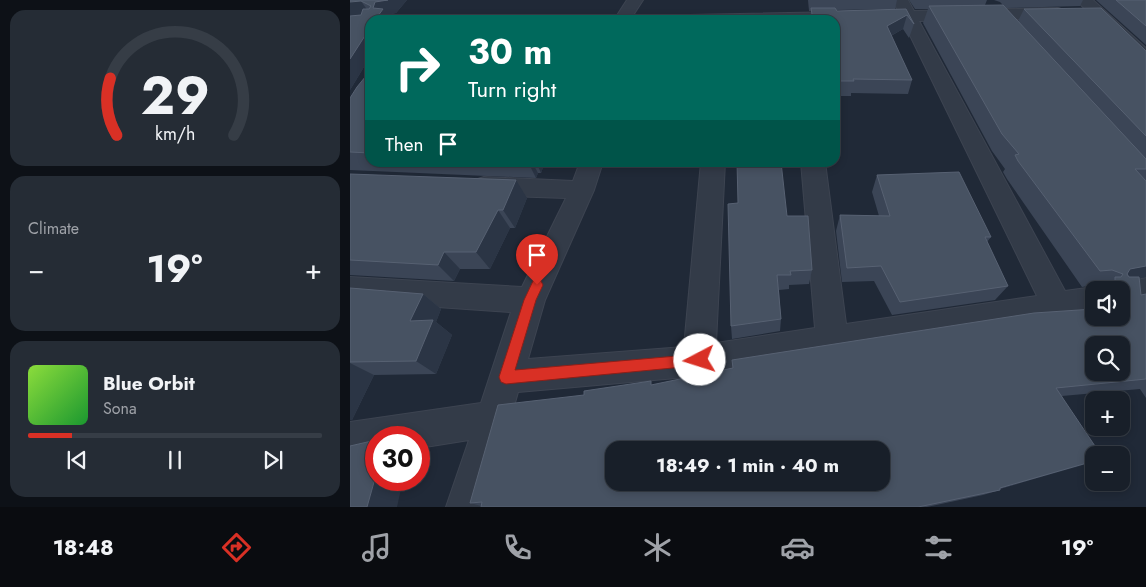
<!DOCTYPE html>
<html lang="en">
<head>
<meta charset="utf-8">
<style>
  :root { --surface:#181f29; --page:#252c35; --text:#f1f3f6; --muted:#9fa2a8; --line:#363d46; --accent:#d93025 }
  body { margin:0; font-family:Jost,sans-serif; background:var(--page); color:var(--text); height:100vh; display:flex; flex-direction:column; font-size:19px; white-space:nowrap }
  * { box-sizing:border-box; margin:0 }
  p { font-size:16px; color:var(--muted) }
  .icon { flex:none; width:28px; height:28px; fill:none; stroke:currentColor; stroke-width:2; stroke-linecap:round; stroke-linejoin:round }
  .map { position:relative; flex:1; overflow:hidden }
  .panel { display:flex; flex-direction:column; gap:10px; padding:10px; background:#0d1117; width:350px }
  .panel>* { flex:none }
  .top-card { position:absolute; left:15px; top:15px; width:475px; height:152px; border-radius:15px; box-shadow:0 2px 8px #0003,0 0 0 1px var(--line); background:#00695c; color:#fff; overflow:hidden }
  .fabs { position:absolute; left:735px; top:281px; display:grid; gap:10px }
  .fabs a { display:grid; place-items:center; width:45px; height:45px; border-radius:10px; background:var(--surface); box-shadow:0 2px 8px #0003,0 0 0 1px var(--line); font-size:25px }
  .speed { position:absolute; left:15px; top:426px; display:flex; gap:10px; font-size:25px; font-weight:700; text-align:center }
  .speed>* { display:grid; place-content:center; width:65px; height:65px; border-radius:50%; background:var(--surface); box-shadow:0 2px 8px #0003,0 0 0 1px var(--line); line-height:1 }
  .speed .limit { border:8px solid #d22; background:#fff; color:#111 }
  .pin { position:absolute; display:grid; place-items:center; width:42px; height:42px; color:#fff; margin:-51px -21px; border-radius:50% 50% 50% 0; rotate:-45deg; box-shadow:0 0 5px #0007 }
  .pin .icon { rotate:45deg }
  .me { position:absolute; width:55px; margin:-28px; rotate:265deg; stroke-linejoin:round; filter:drop-shadow(0 0 4px #0008) }
  .turn { display:flex; align-items:center; gap:18px; height:105px; padding:0 20px; font-size:22px }
  .turn .icon { width:65px; height:65px; stroke-width:2.5 }
  .turn b { display:block; font-size:35px; line-height:42px }
  .then { display:flex; align-items:center; height:48px; padding:0 20px; background:#0003; gap:10px; font-size:19px }
  .big { font-size:38px; font-weight:700; line-height:1.1 }
  .panel .widget { flex:1; display:flex; flex-direction:column; justify-content:center; gap:8px; min-width:0; padding:0 18px; border-radius:15px; background:var(--page) }
  .panel .dial { align-items:center; gap:0 }
  .dial svg { height:130px; overflow:visible; fill:none; stroke:var(--line); stroke-width:7; stroke-linecap:round; text-anchor:middle }
  .dial text { fill:var(--text); stroke:none }
  .song { display:flex; align-items:center; gap:15px }
  .cover { width:60px; height:60px; border-radius:8px; background:linear-gradient(135deg,hsl(90 70% 55%),hsl(130 70% 35%)) }
  .played { height:5px; border-radius:2px; background:linear-gradient(90deg,var(--accent) 15%,var(--line) 15%) }
  .keys { display:flex; justify-content:space-around; direction:ltr }
  .heat { display:flex; justify-content:space-between; align-items:center; font-size:28px; direction:ltr }
  .trip { position:absolute; left:255px; top:441px; width:285px; height:50px; border-radius:15px; background:var(--surface); box-shadow:0 2px 8px #0003,0 0 0 1px var(--line); font-weight:700; line-height:50px; text-align:center }
  .menu { display:flex; height:80px; justify-content:space-around; align-items:center; background:#0a0c10; color:var(--muted) }
  .menu .icon { width:35px; height:35px }
  .menu .active { color:var(--accent) }
  .menu b { font-size:22px; color:var(--text) }
  main { display:flex; flex:1; min-height:0 }
  .map>svg:first-child { display:block }
  .lines { fill:none; stroke-linecap:round; stroke-linejoin:round }
  .minor-casing { stroke:#3d4451; stroke-width:2 }
  .minor { fill:#333b48; fill-rule:evenodd }
  .wall { fill:#3b4556 }
  .shaded-wall { fill:#2b3545 }
  .building { fill:#475262; stroke:#576172; fill-rule:evenodd }
  .route { fill:#d93025; stroke:#8d1f18 }
</style>
</head>
<body>
<main>
<section class="panel">
<div class="widget dial"><svg viewBox="0 0 100 80">
<path d="M14 69A42 42 0 1 1 86 69"/>
<path d="M14 69A42 42 0 0 1 10 34" stroke="#d93025"/>
<text x="50" y="56" font-size="32" font-weight="700">29</text>
<text x="50" y="72" font-size="11">km/h</text>
</svg></div>
<div class="widget"><p>Climate</p>
<div class="heat"><a>−</a><b class="big">19°</b><a>+</a></div>
</div>
<div class="widget">
<div class="song"><i class="cover"></i><div><b>Blue Orbit</b><p>Sona</p></div></div>
<div class="played"></div>
<div class="keys"><svg class="icon" aria-label="previous" viewBox="0 0 24 24"><path d="M18 5L8 12l10 7zM5 5v14"/></svg><svg class="icon" aria-label="pause" viewBox="0 0 24 24"><path d="M8 5v14M16 5v14"/></svg><svg class="icon" aria-label="next" viewBox="0 0 24 24"><path d="M6 5l10 7-10 7zM19 5v14"/></svg></div>
</div>
</section>
<div class="map">
<svg width="796" height="507" viewBox="0 0 796 507">
  <rect width="100%" height="100%" fill="#202937"/>
  <g class="lines">
    <defs>
      <g id="minor">
        <path d="M277 0H293L280 20H264Z"/>
        <path d="M546 0H558L564 11 708 8 714 10 716 13 714 16 708 18 569 21 715 291 744 287 752 290H744V313L349 376 168 392 136 507H96L119 440 69 448V438H26V454L0 458V422L131 403 161 312 0 301V277L172 287 216 198 134 195 125 192 122 186 125 180 134 177 223 181 230 162H253L244 190 195 300 178 359 334 347 351 162H375L366 343 465 328 451 162H475L496 324 687 296 553 21 485 22V20H332L334 16 340 15 548 11 544 3Z"/>
        <path d="M726 0H743L796 48V65L789 63Z"/>
        <path d="M41 15H198L204 16 206 20H33L35 16Z"/>
        <path d="M796 278V304L771 308V290H759L761 286Z"/>
      </g>
    </defs>
    <use href="#minor" class="minor-casing"/>
    <use href="#minor" class="minor"/>
  </g>
  <g class="wall">
    <path d="M0 0H57L46 13 36 15 20 20V57L0 90Z"/>
    <path d="M458 0H547L545 9 487 10V11L556 9 564 24 559 38 553 29 541 36 562 80 558 94 501 93V96H485V20H460L461 11H459Z"/>
    <path d="M559 0H640H637L635 5H653L650 2 644 0H733L730 6 656 8 720 78 668 21 674 9 796 51V277L790 278 791 295 796 294V398L790 389 712 396 744 461 650 489V490L633 495 577 507H131V506L120 503 234 395 771 318V290H748L751 288 744 285 732 287 657 179 653 172 655 169 642 151 573 23 578 9H565Z"/>
    <path d="M746 0H796V45Z"/>
    <path d="M20 71V162H195L191 173H188L186 178 0 170V98Z"/>
    <path d="M0 174 177 198 165 228H160L140 269H110L104 281 0 275Z"/>
    <path d="M527 175 641 237 637 242 658 286 645 300 542 315 524 281 492 282 486 231 490 215 529 216 522 192Z"/>
    <path d="M437 216 462 270 459 284 439 285V289L429 290 431 319 430 331 382 339 381 326Z"/>
    <path d="M0 288 73 294 91 309 86 322 102 335 86 374 24 375 2 420H0Z"/>
  </g>
  <g class="shaded-wall">
    <path d="M38 0H57L46 13 36 15 40 20H25L23 8 25 2Z"/>
    <path d="M11 1 20 14 0 16V2Z"/>
    <path d="M557 15 553 29 533 40 537 26Z"/>
    <path d="M20 28V57L0 90V59Z"/>
    <path d="M178 162H182L188 173 186 178Z"/>
    <path d="M186 162H195L191 173Z"/>
    <path d="M166 180 177 198 165 228 153 210Z"/>
    <path d="M148 210 160 228 140 269 126 252Z"/>
    <path d="M94 252 110 269 104 281 88 265Z"/>
    <path d="M796 266V277L765 283 780 269Z"/>
    <path d="M73 294 91 309 86 322 102 335 86 374 66 361 60 321Z"/>
    <path d="M0 363 24 375 2 420H0Z"/>
    <path d="M744 461 730 466 632 494 650 488Z"/>
    <path d="M26 475V480H53L47 507H17Z"/>
  </g>
  <g class="building">
    <path d="M0 0H38L25 2 23 8 33 9 25 20H20V28L0 59V16L11 15 13 9H19L21 6 11 1 0 2Z"/>
    <path d="M766 0H796V26Z"/>
    <path d="M653 5 796 159V169H785L796 181V266L780 269 777 274 779 277H789L791 295 796 294V379L706 388 751 455H744V461L650 488V490L568 507H131L132 502 120 503 148 405 234 395V391L301 381V385L383 368 382 360 684 313 744 309V318H771V290H765V277H771L773 274 762 270 750 271 668 161 665 155 669 154 652 134 579 6ZM744 345H771V372H744ZM264 450H531V482H264Z"/>
    <path d="M461 8H485L487 11 556 9 564 24 557 15 537 26 562 80 503 79 504 81H485V20H463Z"/>
    <path d="M751 8 796 51V136L674 9Z"/>
    <path d="M153 18H177L180 20H148Z"/>
    <path d="M20 71V153L0 152V98L7 87Z"/>
    <path d="M387 162H431L437 216H458L462 270 440 271 441 275H427L431 319 381 326 378 204 388 203Z"/>
    <path d="M609 172 641 237H635L658 286 550 302 531 266 497 268 490 215 540 216 527 175Z"/>
    <path d="M0 174 166 180 153 210H148L126 252H94L88 265 0 260Z"/>
    <path d="M0 288 73 294 60 321 83 320 66 361 0 362Z"/>
    <path d="M26 440V475L17 507H0V446Z"/>
  </g>
  <path class="route" d="M187 280 191 281 193 285 186 300 165 370 350 354 354 356 356 360 354 365 156 384 151 382 149 377 174 300 183 281Z"/>
</svg>
<div class="fabs">
<a><svg class="icon" aria-label="sound" viewBox="0 0 24 24"><path d="M4 9h4l5-4v14l-5-4H4zM17 9q2 3 0 6"/></svg></a>
<a><svg class="icon" aria-label="search" viewBox="0 0 24 24"><circle cx="10" cy="10" r="6"/><path d="M15 15l6 6"/></svg></a>
<a>+</a>
<a>−</a>
</div>
<div class="speed"><div class="limit">30</div></div>
<div class="pin" style="left:187px;top:285px;background:#d93025"><svg class="icon" aria-label="arrive" viewBox="0 0 24 24"><path d="M6 21V4h12l-3 4 3 4H6"/></svg></div>
<svg class="me" style="left:350px;top:360px" viewBox="-20 -20 40 40"><circle r="19" fill="#fff"/><path d="M0-13L10 11 0 6-10 11z" fill="#d93025"/></svg>
<div class="trip">18:49 · 1 min · 40 m</div>
<div class="top-card">
<div class="turn"><svg class="icon" aria-label="right" viewBox="0 0 24 24"><path d="M7 20v-9h11M14 6l5 5-5 5"/></svg><div><b>30 m</b>Turn right</div></div>
<div class="then">Then<svg class="icon" aria-label="arrive" viewBox="0 0 24 24"><path d="M6 21V4h12l-3 4 3 4H6"/></svg></div>
</div>
</div>
</main>
<nav class="menu">
<b>18:48</b>
<svg class="icon active" aria-label="directions" viewBox="0 0 24 24"><path d="M12 3l9 9-9 9-9-9zM9 14v-3h6M13 9l2 2-2 2"/></svg>
<svg class="icon" aria-label="music" viewBox="0 0 24 24"><path d="M9 18V5l10-2v13"/><circle cx="6" cy="18" r="3"/><circle cx="16" cy="16" r="3"/></svg>
<svg class="icon" aria-label="phone" viewBox="0 0 24 24"><path d="M5 4h4l2 5-3 2q2 4 5 5l2-3 5 2v4C11 20 4 13 5 4z"/></svg>
<svg class="icon" aria-label="climate" viewBox="0 0 24 24"><path d="M12 3v18M4 7l16 10M4 17L20 7"/></svg>
<svg class="icon" aria-label="car" viewBox="0 0 24 24"><path d="M5 17H2v-5l4-1 3-4h7l3 4 3 1v5h-3M9 17h6M6 11h13"/><circle cx="7" cy="17" r="2"/><circle cx="17" cy="17" r="2"/></svg>
<svg class="icon" aria-label="filters" viewBox="0 0 24 24"><path d="M4 7h16M4 17h16"/><circle cx="9" cy="7" r="2"/><circle cx="15" cy="17" r="2"/></svg>
<b>19°</b>
</nav>
</body>
</html>
